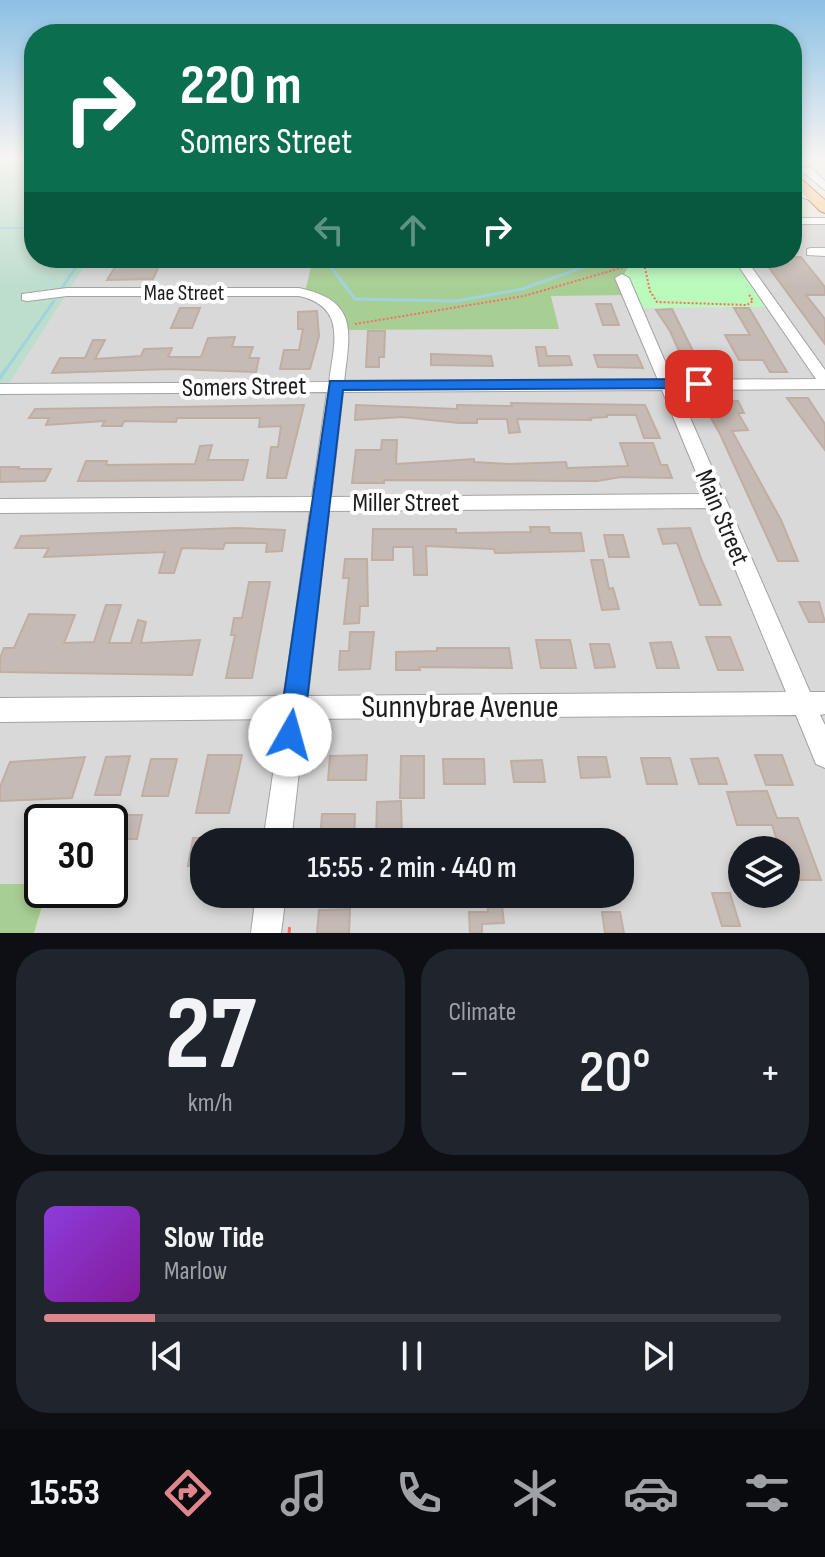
<!DOCTYPE html>
<html lang="en">
<head>
<meta charset="utf-8">
<style>
  :root { --surface:#171b24; --page:#20242c; --text:#f1f3f6; --muted:#9ea1a6; --line:#363941; --accent:#df868c }
  body { margin:0; font-family:"Sofia Sans Condensed",sans-serif; background:var(--page); color:var(--text); height:100vh; display:flex; flex-direction:column; font-size:30px; white-space:nowrap }
  * { box-sizing:border-box; margin:0 }
  p { font-size:26px; color:var(--muted) }
  .icon { flex:none; width:44px; height:44px; fill:none; stroke:currentColor; stroke-width:2; stroke-linecap:round; stroke-linejoin:round }
  .map { position:relative; height:933px; overflow:hidden }
  .panel { display:flex; flex-direction:column; gap:16px; padding:16px; background:#0d0f14; flex:1 }
  .panel>* { flex:none }
  .hud { position:absolute; left:24px; top:24px; width:778px; height:244px; border-radius:32px; box-shadow:0 4px 12px #0003; background:#0b6e4f; color:#fff; overflow:hidden }
  .tools { position:absolute; left:728px; top:836px; display:grid; gap:16px }
  .tools a { display:grid; place-items:center; width:72px; height:72px; border-radius:50%; background:var(--surface); box-shadow:0 4px 12px #0003; font-size:40px }
  .speed { position:absolute; left:24px; top:804px; display:flex; gap:16px; font-size:40px; font-weight:700; text-align:center }
  .speed>* { display:grid; place-content:center; width:104px; height:104px; border-radius:50%; background:var(--surface); box-shadow:0 4px 12px #0003; line-height:1 }
  .speed .limit { border:4px solid #111; border-radius:12px; background:#fff; color:#111 }
  .pin { position:absolute; display:grid; place-items:center; width:68px; height:68px; color:#fff; margin:-34px; border-radius:16px; box-shadow:0 4px 12px #0006 }
  .me { position:absolute; width:88px; margin:-44px; rotate:7deg; stroke-linejoin:round; filter:drop-shadow(0 0 6px #0008) }
  .turn { display:flex; align-items:center; gap:28px; height:168px; padding:0 24px; font-size:36px }
  .turn .icon { width:104px; height:104px; stroke-width:2.5 }
  .turn b { display:block; font-size:56px; line-height:68px }
  .lanes { display:flex; align-items:center; height:76px; padding:0 24px; background:#0003; justify-content:center; gap:40px; direction:ltr }
  .lanes .off { opacity:.35 }
  .big { font-size:60px; font-weight:600; line-height:1.1 }
  .panel .widget { flex:1; display:flex; flex-direction:column; justify-content:center; gap:12px; min-width:0; padding:0 28px; border-radius:32px; background:var(--page) }
  .panel .dial { align-items:center; gap:0 }
  .dial b { font-size:104px; line-height:1 }
  .song { display:flex; align-items:center; gap:24px }
  .cover { width:96px; height:96px; border-radius:12px; background:linear-gradient(135deg,hsl(270 70% 55%),hsl(290 70% 35%)) }
  .played { height:8px; border-radius:4px; background:linear-gradient(90deg,var(--accent) 15%,var(--line) 15%) }
  .keys { display:flex; justify-content:space-around; direction:ltr }
  .heat { display:flex; justify-content:space-between; align-items:center; font-size:44px; direction:ltr }
  .panel .tiles { flex:1; display:grid; gap:16px; grid-template-columns:1fr 1fr }
  .widget:last-child { grid-column:span 2 }
  .trip { position:absolute; left:190px; top:828px; width:444px; height:80px; border-radius:32px; background:var(--surface); box-shadow:0 4px 12px #0003; font-weight:600; line-height:80px; text-align:center }
  .tab-bar { display:flex; height:128px; justify-content:space-around; align-items:center; background:#090b0e; color:var(--muted) }
  .tab-bar .icon { width:56px; height:56px }
  .tab-bar .active { color:var(--accent) }
  .tab-bar b { font-size:36px; color:var(--text) }
  .map>svg:first-child { display:block }
  .residential { fill:#dad9d9; fill-rule:evenodd }
  .forest { fill:#a8cf93 }
  .wetland { fill:#bdddcd }
  .park { fill:#bafbbc }
  .lines { fill:none; stroke-linecap:round; stroke-linejoin:round }
  .stream-far2 { stroke:#9fd3de; stroke-width:2 }
  .stream-far1 { stroke:#9fd3de; stroke-width:3 }
  .stream { stroke:#9fd3de; stroke-width:4 }
  .building { fill:#c6bbb4; stroke:#c0aea3; stroke-width:2 }
  .minor-casing { stroke:#a3a3a3; stroke-width:2 }
  .major-casing { stroke:#945c00; stroke-width:2 }
  .path-far1 { stroke:#ff6a61; stroke-width:2; stroke-dasharray:2 2; stroke-linecap:butt }
  .path { stroke:#ff6a61; stroke-width:3; stroke-dasharray:6 6; stroke-linecap:butt }
  .minor { fill:#fff; fill-rule:evenodd }
  .major { fill:#ffcc95; fill-rule:evenodd }
  .route { fill:#1a73e8; stroke:#114b97; stroke-width:2 }
  .labels { text-anchor:middle; stroke-width:8; stroke-linejoin:round; paint-order:stroke }
  .far-street-label { font-size:22px; fill:#1c1c1c; stroke:#fff }
  .street-label { font-size:26px; fill:#1c1c1c; stroke:#fff }
  .near-street-label { font-size:32px; fill:#1c1c1c; stroke:#fff }
</style>
</head>
<body>
<div class="map">
<svg width="825" height="933" viewBox="0 0 825 933">
  <rect width="100%" height="100%" fill="#eee9e1"/>
  <path class="residential" d="M802 221H825V933H34L47 890H110V822H42V884H0V398L90 258H305V264L312 266 311 293 344 330 558 329 551 295H630L738 258H792V224ZM204 842H620V894H204ZM742 850H786V894H742Z"/>
  <g class="forest">
    <path d="M305 258H645L627 269 630 295 551 296 559 329 343 330V321L305 292 311 267 304 264Z"/>
    <path d="M0 884H42V890H47L34 933H0Z"/>
  </g>
  <path class="wetland" d="M0 157H34V258H90L0 398Z"/>
  <path class="park" d="M645 258H738L773 307 635 308 622 278 627 269Z"/>
  <g class="lines">
    <path class="stream-far2" d="M0 228H34"/>
    <g class="stream-far1">
      <path d="M324 258 355 299 456 301 522 289 609 258"/>
      <path d="M62 288 82 258"/>
      <path d="M5 371 54 301"/>
    </g>
    <path class="stream" d="M0 378 6 369"/>
  </g>
  <g class="building">
    <path d="M801 257 825 287V295H806L825 319V344L762 258Z"/>
    <path d="M117 264H149L159 266 153 279 107 280Z"/>
    <path d="M596 304H611L619 325H603Z"/>
    <path d="M180 308H200L192 328H171Z"/>
    <path d="M734 308H749L787 372H770L763 360H739L725 335H750Z"/>
    <path d="M672 309 698 361H708L714 373H689L670 331 656 310Z"/>
    <path d="M317 311 319 336 310 369H280L284 350H299L303 329H298V312Z"/>
    <path d="M368 331H385L384 357H379V367H366Z"/>
    <path d="M235 337 232 347H253L249 358H259L256 372 171 369 52 373 60 358H85L93 340H105L95 359 141 356 144 349 172 348 168 357H201L208 338Z"/>
    <path d="M536 347H545L547 356H569L572 365 539 366Z"/>
    <path d="M431 354 491 356 493 366 431 365Z"/>
    <path d="M594 355H637L643 368 598 367Z"/>
    <path d="M787 398H808L825 424V450Z"/>
    <path d="M738 401 744 413H738L748 430 732 431 781 520 798 561H778L720 434 702 402Z"/>
    <path d="M511 403 645 405 660 438H644L636 415H607V417L590 418 591 420 517 419 520 432 509 433 507 419H477V423H459L402 417 355 420 356 405 457 409V405L512 406Z"/>
    <path d="M304 405 286 478H267L271 447H278L281 426 259 427 260 418H177L176 422 124 421 122 426H102L105 421 46 425 49 418H29L35 409Z"/>
    <path d="M382 440H397L396 464 474 459V462L509 464 566 462 567 468 628 466 620 443H653L661 465H667L672 478 621 477 597 481 384 480V483H352L356 450H381Z"/>
    <path d="M212 445 208 460H248L243 480 78 481 86 461H107L106 465 195 464 200 446Z"/>
    <path d="M0 467H19L18 469H51L45 481 0 482Z"/>
    <path d="M530 527H549L550 533H581L584 551 495 553 494 549 426 546 427 575H414L413 547H393V560H372L373 529H456V533L531 532Z"/>
    <path d="M237 528 285 530 282 551 266 552 267 543H225L223 549 182 548 174 573H159L165 552 44 557 49 548H15L21 536Z"/>
    <path d="M690 528 702 561 721 605H700L677 543 663 544 658 529Z"/>
    <path d="M604 535H623L629 557H609Z"/>
    <path d="M345 559H367L368 606H360L359 623 344 624 349 578H343Z"/>
    <path d="M591 560H603L609 589 613 588 619 609 602 610Z"/>
    <path d="M249 582H270L252 678H226L235 635H231L234 618H242Z"/>
    <path d="M799 602H819L825 622H809Z"/>
    <path d="M106 605H121L109 643H131L138 620 146 622 141 643 200 640 192 675 0 672V658L4 648H14L29 614 75 615 64 643 94 642Z"/>
    <path d="M350 632H374L370 669 339 670 340 651H349Z"/>
    <path d="M706 637H730L743 670H718Z"/>
    <path d="M536 640H570L576 668H541Z"/>
    <path d="M671 642 679 668H657L650 643Z"/>
    <path d="M590 644H609L615 667 595 668Z"/>
    <path d="M437 648H509L512 668 419 667 420 670H396V652L437 651Z"/>
    <path d="M208 755H242L229 813H196Z"/>
    <path d="M367 755 366 780H328L330 756Z"/>
    <path d="M755 755H782L793 785H766Z"/>
    <path d="M130 756 120 795H95L106 757Z"/>
    <path d="M401 756H424V798H400Z"/>
    <path d="M85 757 72 798 0 801V787L10 762Z"/>
    <path d="M578 757H606L610 777 581 778Z"/>
    <path d="M641 758H670L677 784H647Z"/>
    <path d="M718 758 727 784H699L691 759Z"/>
    <path d="M151 759H177L168 796H142Z"/>
    <path d="M443 759H484L485 784H444Z"/>
    <path d="M542 760 545 782H514L511 761Z"/>
    <path d="M767 791 777 818H798L821 880H791L786 866V850H780L772 825H737L727 792Z"/>
    <path d="M401 801 402 838 376 839 377 802Z"/>
    <path d="M322 814H355L354 841 320 842Z"/>
    <path d="M124 815H142L137 839H118Z"/>
    <path d="M193 838H204V866H188Z"/>
    <path d="M712 893H730L740 926H722Z"/>
    <path d="M487 897H501L504 923 482 924V933H470L469 912H488Z"/>
    <path d="M350 909 349 933H317L319 910Z"/>
    <path d="M602 912H620L624 933H605Z"/>
  </g>
  <g class="lines">
    <defs>
      <g id="minor">
        <path d="M792 167 811 168 825 181V190L804 173H792Z"/>
        <path d="M792 187 820 197 822 199 816 202 792 194Z"/>
        <rect x="792" y="218" width="33" height="6"/>
        <path d="M811 248H825V256L807 255V249Z"/>
        <path d="M733 258H745L825 370V389L678 390 810 692H825V714L820 715 825 725V768L816 764 796 715 305 719 291 842H263L281 719 0 722V698L284 696 310 511 0 513V499L312 497 327 392 0 394V384L329 382C334 344 347 307 299 296H67L27 301 22 300V294L67 288H299C359 301 350 331 344 382L658 380 615 278 622 274 629 278 673 380 816 379ZM662 390 705 494 331 497 343 392ZM710 508 786 692 308 696 329 511Z"/>
        <path d="M256 894H286L281 933H251Z"/>
      </g>
      <path id="major" d="M792 171 825 200V213L820 211 792 183Z"/>
    </defs>
    <use href="#minor" class="minor-casing"/>
    <use href="#major" class="major-casing"/>
    <g class="path-far1">
      <path d="M653 258 645 268 650 291 657 302 747 305 753 301 748 293"/>
      <path d="M355 324 524 296 652 259"/>
    </g>
    <path class="path" d="M289 933 290 923"/>
    <use href="#minor" class="minor"/>
    <use href="#major" class="major"/>
  </g>
  <linearGradient id="sky" x2="0" y2="1"><stop stop-color="#8bc0e4"/><stop offset="0.55" stop-color="#f7f5f2"/><stop offset="1" stop-color="#f7f5f2" stop-opacity="0"/></linearGradient>
  <rect width="825" height="287" fill="url(#sky)"/>
  <path class="route" d="M699 379 705 381V388L343 390 303 735 299 743 290 747 281 743 278 735 330 381Z"/>
  <g class="labels">
    <g class="far-street-label">
      <text x="184" y="300">Mae Street</text>
    </g>
    <g class="street-label">
      <text transform="translate(244 386) rotate(-1)" y="9">Somers Street</text>
      <text x="406" y="511">Miller Street</text>
      <text transform="translate(723 517) rotate(67)" y="9">Main Street</text>
    </g>
    <g class="near-street-label">
      <text x="460" y="717">Sunnybrae Avenue</text>
    </g>
  </g>
</svg>
<div class="tools">
<a><svg class="icon" aria-label="layers" viewBox="0 0 24 24"><path d="M12 4l9 5-9 5-9-5zM3 14l9 5 9-5"/></svg></a>
</div>
<div class="speed"><div class="limit">30</div></div>
<div class="pin" style="left:699px;top:384px;background:#d93025"><svg class="icon" aria-label="arrive" viewBox="0 0 24 24"><path d="M6 21V4h12l-3 4 3 4H6"/></svg></div>
<svg class="me" style="left:290px;top:735px" viewBox="-20 -20 40 40"><circle r="19" fill="#fff"/><path d="M0-13L10 11 0 6-10 11z" fill="#1a73e8"/></svg>
<div class="trip">15:55 · 2 min · 440 m</div>
<div class="hud">
<div class="turn"><svg class="icon" aria-label="right" viewBox="0 0 24 24"><path d="M7 20v-9h11M14 6l5 5-5 5"/></svg><div><b>220 m</b>Somers Street</div></div>
<div class="lanes"><svg class="icon off" aria-label="left" viewBox="0 0 24 24"><path d="M17 20v-9H6M10 6l-5 5 5 5"/></svg><svg class="icon off" aria-label="ahead" viewBox="0 0 24 24"><path d="M12 20V5M6 11l6-6 6 6"/></svg><svg class="icon" aria-label="right" viewBox="0 0 24 24"><path d="M7 20v-9h11M14 6l5 5-5 5"/></svg></div>
</div>
</div>
<section class="panel">
<div class="tiles">
<div class="widget dial"><b>27</b><p>km/h</p></div>
<div class="widget"><p>Climate</p>
<div class="heat"><a>−</a><b class="big">20°</b><a>+</a></div>
</div>
<div class="widget">
<div class="song"><i class="cover"></i><div><b>Slow Tide</b><p>Marlow</p></div></div>
<div class="played"></div>
<div class="keys"><svg class="icon" aria-label="previous" viewBox="0 0 24 24"><path d="M18 5L8 12l10 7zM5 5v14"/></svg><svg class="icon" aria-label="pause" viewBox="0 0 24 24"><path d="M8 5v14M16 5v14"/></svg><svg class="icon" aria-label="next" viewBox="0 0 24 24"><path d="M6 5l10 7-10 7zM19 5v14"/></svg></div>
</div>
</div>
</section>
<nav class="tab-bar">
<b>15:53</b>
<svg class="icon active" aria-label="directions" viewBox="0 0 24 24"><path d="M12 3l9 9-9 9-9-9zM9 14v-3h6M13 9l2 2-2 2"/></svg>
<svg class="icon" aria-label="music" viewBox="0 0 24 24"><path d="M9 18V5l10-2v13"/><circle cx="6" cy="18" r="3"/><circle cx="16" cy="16" r="3"/></svg>
<svg class="icon" aria-label="phone" viewBox="0 0 24 24"><path d="M5 4h4l2 5-3 2q2 4 5 5l2-3 5 2v4C11 20 4 13 5 4z"/></svg>
<svg class="icon" aria-label="climate" viewBox="0 0 24 24"><path d="M12 3v18M4 7l16 10M4 17L20 7"/></svg>
<svg class="icon" aria-label="car" viewBox="0 0 24 24"><path d="M5 17H2v-5l4-1 3-4h7l3 4 3 1v5h-3M9 17h6M6 11h13"/><circle cx="7" cy="17" r="2"/><circle cx="17" cy="17" r="2"/></svg>
<svg class="icon" aria-label="filters" viewBox="0 0 24 24"><path d="M4 7h16M4 17h16"/><circle cx="9" cy="7" r="2"/><circle cx="15" cy="17" r="2"/></svg>
</nav>
</body>
</html>
